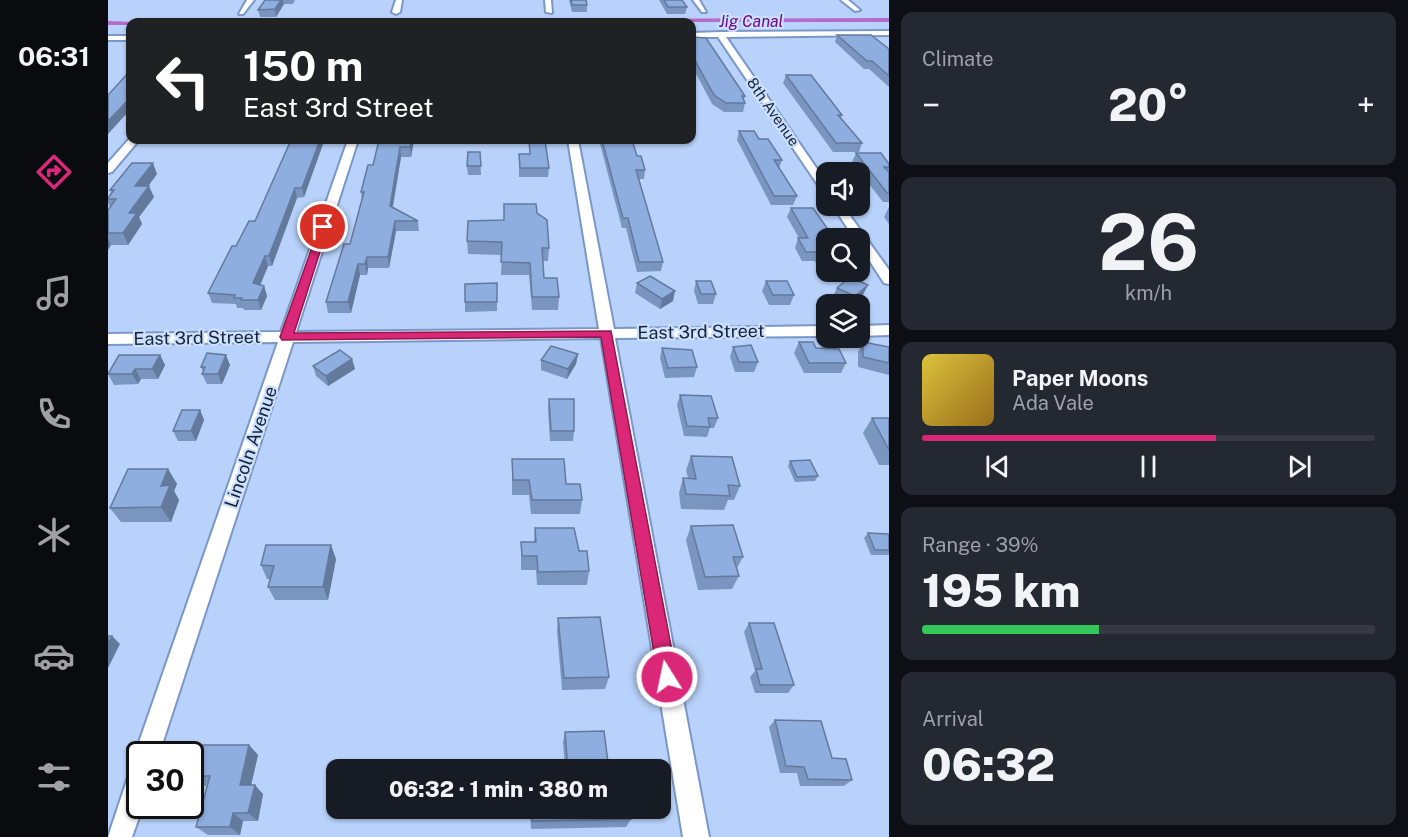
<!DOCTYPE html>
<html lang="en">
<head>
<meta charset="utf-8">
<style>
  :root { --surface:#171b24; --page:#242831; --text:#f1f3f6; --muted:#9ea1a6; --line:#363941; --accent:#db2777 }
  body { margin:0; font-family:"Public Sans",sans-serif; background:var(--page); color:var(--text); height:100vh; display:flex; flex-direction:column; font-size:22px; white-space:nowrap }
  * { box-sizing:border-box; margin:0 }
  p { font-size:20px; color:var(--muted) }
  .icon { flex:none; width:33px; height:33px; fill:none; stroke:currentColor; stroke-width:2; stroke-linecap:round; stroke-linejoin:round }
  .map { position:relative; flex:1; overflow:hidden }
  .drawer { display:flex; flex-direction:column; gap:12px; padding:12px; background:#0d0f14; width:519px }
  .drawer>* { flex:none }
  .top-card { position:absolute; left:18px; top:18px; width:570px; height:126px; border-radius:12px; box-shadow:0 2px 4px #0004; background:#202124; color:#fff; overflow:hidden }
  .tools { position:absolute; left:708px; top:162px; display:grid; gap:12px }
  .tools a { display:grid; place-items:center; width:54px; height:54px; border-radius:12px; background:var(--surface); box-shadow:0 2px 4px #0004; font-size:30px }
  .speed { position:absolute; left:18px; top:741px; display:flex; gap:12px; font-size:30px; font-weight:700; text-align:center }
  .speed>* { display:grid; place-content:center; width:78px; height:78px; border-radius:50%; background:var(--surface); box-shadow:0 2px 4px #0004; line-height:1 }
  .speed .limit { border:3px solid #111; border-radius:9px; background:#fff; color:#111 }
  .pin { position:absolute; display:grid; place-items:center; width:51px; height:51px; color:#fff; margin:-26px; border:3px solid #fff; border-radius:50%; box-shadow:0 2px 6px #0007 }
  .me { position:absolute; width:66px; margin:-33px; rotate:350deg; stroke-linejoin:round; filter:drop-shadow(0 0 4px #0008) }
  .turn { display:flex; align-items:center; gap:21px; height:126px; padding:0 18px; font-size:27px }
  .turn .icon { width:78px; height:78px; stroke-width:2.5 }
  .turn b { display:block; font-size:42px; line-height:51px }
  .big { font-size:45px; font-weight:800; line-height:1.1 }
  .drawer .card { flex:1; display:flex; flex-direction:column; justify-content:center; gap:9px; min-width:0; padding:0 21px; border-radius:12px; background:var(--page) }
  .drawer .dial { align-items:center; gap:0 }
  .dial b { font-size:78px; line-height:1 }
  .song { display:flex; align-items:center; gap:18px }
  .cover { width:72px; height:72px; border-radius:9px; background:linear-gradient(135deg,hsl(50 70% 55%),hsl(40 70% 35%)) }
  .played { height:6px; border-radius:3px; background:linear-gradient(90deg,var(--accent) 65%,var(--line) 65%) }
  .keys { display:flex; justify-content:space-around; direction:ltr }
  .heat { display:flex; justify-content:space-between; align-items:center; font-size:33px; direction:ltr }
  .charge { height:9px; border-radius:4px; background:linear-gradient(90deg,#34c759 39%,var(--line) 0) }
  .trip { position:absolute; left:218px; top:759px; width:345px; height:60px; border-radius:12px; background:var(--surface); box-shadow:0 2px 4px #0004; font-weight:800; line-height:60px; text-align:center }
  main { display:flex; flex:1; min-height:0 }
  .menu { display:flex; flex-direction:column; width:108px; justify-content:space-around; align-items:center; background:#090b0e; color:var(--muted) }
  .menu .icon { width:42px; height:42px }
  .menu .current { color:var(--accent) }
  .menu b { font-size:27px; color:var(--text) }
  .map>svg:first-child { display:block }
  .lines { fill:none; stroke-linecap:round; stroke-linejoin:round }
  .canal { fill:#b66aca; fill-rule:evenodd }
  .minor-casing { stroke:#7997c7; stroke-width:4 }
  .minor { fill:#fff; fill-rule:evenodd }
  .wall { fill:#7a96c0 }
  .shaded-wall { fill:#637a9c }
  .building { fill:#8eaedf; stroke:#637a9c; stroke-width:1.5 }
  .route { fill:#db2777; stroke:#8e194d; stroke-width:1.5 }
  .labels { text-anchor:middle; stroke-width:4.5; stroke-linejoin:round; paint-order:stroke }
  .far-street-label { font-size:15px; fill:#162235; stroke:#cbdffe }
  .far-water-label { font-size:16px; font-style:italic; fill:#720887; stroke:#cbdffe }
  .street-label { font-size:18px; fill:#162235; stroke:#cbdffe }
</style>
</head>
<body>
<main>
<nav class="menu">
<b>06:31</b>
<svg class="icon current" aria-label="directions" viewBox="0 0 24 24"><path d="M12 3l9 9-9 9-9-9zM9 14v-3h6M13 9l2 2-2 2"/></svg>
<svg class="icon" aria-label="music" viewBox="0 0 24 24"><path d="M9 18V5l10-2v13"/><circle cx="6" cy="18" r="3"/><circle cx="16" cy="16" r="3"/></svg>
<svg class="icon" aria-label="phone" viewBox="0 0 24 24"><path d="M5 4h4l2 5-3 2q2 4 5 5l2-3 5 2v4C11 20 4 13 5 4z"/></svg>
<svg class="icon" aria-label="climate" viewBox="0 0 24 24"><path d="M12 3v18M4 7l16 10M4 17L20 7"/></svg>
<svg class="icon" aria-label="car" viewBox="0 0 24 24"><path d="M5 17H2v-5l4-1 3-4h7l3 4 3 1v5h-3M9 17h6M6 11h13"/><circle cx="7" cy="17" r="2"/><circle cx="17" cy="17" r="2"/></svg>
<svg class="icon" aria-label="filters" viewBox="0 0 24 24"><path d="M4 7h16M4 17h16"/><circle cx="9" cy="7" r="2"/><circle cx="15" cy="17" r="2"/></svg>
</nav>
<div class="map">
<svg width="781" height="837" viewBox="0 0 781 837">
  <rect width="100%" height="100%" fill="#b8d2fb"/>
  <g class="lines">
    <g class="canal">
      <path d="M781 18V22H106L110 20Z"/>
      <path d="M0 21 26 22 22 25H0Z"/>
    </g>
    <defs>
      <g id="minor">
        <path d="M139 0H146L135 14H131Z"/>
        <path d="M288 0H294L292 12 288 14 284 12Z"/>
        <path d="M437 0H443L444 13 438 12Z"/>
        <path d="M585 0H591L598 12H594Z"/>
        <path d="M733 0H740L752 10 747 11Z"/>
        <path d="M781 31V35L618 37 718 182V192L714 191 610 37H584V33L612 32Z"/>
        <rect x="0" y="36" width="22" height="4"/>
        <path d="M22 138 31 140 4 172 0 173V163Z"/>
        <path d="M240 140H250L188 332 491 329 460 140H470L506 329 718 326V336L507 338 601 837H575L493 338 185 342 51 754H32L30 763 27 754 170 342 0 344V334L173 332Z"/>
        <path d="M725 206H735L781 270V284L776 283 752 246V238H746Z"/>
        <path d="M781 325V335L752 336V326Z"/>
        <path d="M32 765V806H35L24 837H0L23 768Z"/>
      </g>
    </defs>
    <use href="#minor" class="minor-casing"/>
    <use href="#minor" class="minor"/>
  </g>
  <g class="wall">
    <path d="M157 0H187L185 4H176L168 17H152L150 10Z"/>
    <path d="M461 0H478L479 5V12H464Z"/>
    <path d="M551 0H574L579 7 577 14H559Z"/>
    <path d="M729 35 781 49V87L761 69H756L727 42Z"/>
    <path d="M584 37 637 96 636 100 637 103 635 112H616L604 104 584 66Z"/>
    <path d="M678 75 734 115 733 118 754 143 751 152H725L675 83Z"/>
    <path d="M631 131 651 139 674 160 671 168 689 196 685 205H663L629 140Z"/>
    <path d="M271 140H306L303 157H293L285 207 310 221 311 231H288L281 268H260L259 275H252L243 313H220L218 302 242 244 254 200 253 192 265 165Z"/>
    <path d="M421 140H437L441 168 440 177H411V154H422Z"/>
    <path d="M491 140H524L529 156 537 170 536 179H531L555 262 553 271 529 272 518 228H514Z"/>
    <path d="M215 144 196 197 189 198 164 266H160L152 285 156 286 159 296 153 310H136L135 308H129L128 304 104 303 100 293 128 246 147 221Z"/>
    <path d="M372 152 373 175H360L359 166Z"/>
    <path d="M748 153 781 164V202H775L744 162Z"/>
    <path d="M49 174 40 186 46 197 31 217 34 224 20 245H3L0 250V210L2 207 0 203V198L3 193 2 190Z"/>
    <path d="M781 207V224L776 217Z"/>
    <path d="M683 208 718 238V266H709L707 261H694L687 248 690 238H691L679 217Z"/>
    <path d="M429 213 441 248 440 261H435L436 278 451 297 450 310H424L421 275H393L394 255 360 254 359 241 396 220Z"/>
    <path d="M588 281 608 294 605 304H590L586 291Z"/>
    <path d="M658 281 686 295 682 305H661L654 291Z"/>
    <path d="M389 283V311L357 312V302Z"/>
    <path d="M529 283 565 301 552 309 527 293Z"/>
    <path d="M729 288 755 295 744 304H738L724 298Z"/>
    <path d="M691 342 708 348 738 363 733 373H696L686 353Z"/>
    <path d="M755 342 781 347V375L750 367V352Z"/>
    <path d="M625 347 650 362 646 372H627L622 357Z"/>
    <path d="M554 348 589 367 586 377 557 378 552 358Z"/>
    <path d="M470 354 468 364 459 379 433 370V360Z"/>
    <path d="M52 355 57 365 50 379H33L30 384 6 385 0 374Z"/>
    <path d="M244 359 247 369 220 386 208 376 205 366Z"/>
    <path d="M122 365 114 384H99L94 374 95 371 93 367Z"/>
    <path d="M572 395 610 418 606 428H602L599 437 576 436 569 405Z"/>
    <path d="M441 399 466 431 465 441H442L440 409Z"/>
    <path d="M92 410 96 420 88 441H70L65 431Z"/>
    <path d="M764 418H781V465H771L755 433Z"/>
    <path d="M583 456 632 486 626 500H620L616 510 573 509 571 493 575 478H580L578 470Z"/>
    <path d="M404 459 458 484 474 500 472 514H423L421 495H404Z"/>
    <path d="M682 461 710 476 707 481 687 482 680 466Z"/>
    <path d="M60 469 69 484 66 491 71 500 63 522H13L2 508Z"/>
    <path d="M583 526 635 557 629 568 631 576 624 589 590 590 578 540Z"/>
    <path d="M427 528 471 551 481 571 479 585H429L428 570H413V542H426Z"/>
    <path d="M760 533 781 536V555H763L756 538Z"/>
    <path d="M228 559 220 600H167L160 587 162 579H159L153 565Z"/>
    <path d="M450 618 501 677 497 689 454 690 449 631Z"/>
    <path d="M641 623 686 685 680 693H647L642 677 647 671 636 632Z"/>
    <path d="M667 720 744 780 736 786H692L689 773H672L661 727Z"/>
    <path d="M457 732 501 770H457L455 742Z"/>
    <path d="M141 745 150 755 143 785 155 794 150 821H135L132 835H100L88 827 100 786H91L82 778V768Z"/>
    <path d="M422 808H522L523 819 518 827 423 829Z"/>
  </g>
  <g class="shaded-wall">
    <path d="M173 0H175L176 4 168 17 167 9Z"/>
    <path d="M22 98V110L0 134V121Z"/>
    <path d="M212 140H214L215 144 196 197 194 188Z"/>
    <path d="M304 140H306L303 157 302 147Z"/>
    <path d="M292 147 293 157 283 216 282 206Z"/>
    <path d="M45 163 49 174 32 197 27 186Z"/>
    <path d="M41 186 46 197 31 217 34 224 20 245 15 233 21 213Z"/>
    <path d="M187 188 189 198 164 266 161 256Z"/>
    <path d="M287 221 288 231 281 268 280 257Z"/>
    <path d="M0 238 3 245 0 250Z"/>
    <path d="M157 256 160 266 149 293 145 283Z"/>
    <path d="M259 257 260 268 259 275 257 264Z"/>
    <path d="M250 264 252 275 243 313 240 302Z"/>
    <path d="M760 285 755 295 743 304 747 296Z"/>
    <path d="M156 286 159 296 153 310 150 300Z"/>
    <path d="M567 291 565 301 552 309 554 299Z"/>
    <path d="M470 354 468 364 459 379 460 369Z"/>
    <path d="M52 355 57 365 50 379 44 369Z"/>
    <path d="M118 355 122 365 114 384 110 374Z"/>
    <path d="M244 359 247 369 220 386 218 376Z"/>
    <path d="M27 369 33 379 30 384 24 374Z"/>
    <path d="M92 410 96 420 88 441 83 431Z"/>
    <path d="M60 469 69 484 66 491 71 500 63 522 53 507V486Z"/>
    <path d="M223 545 228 559 220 600 215 587Z"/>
    <path d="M4 636 12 644 0 668V644Z"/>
    <path d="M141 745 150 755 141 794 132 785Z"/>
    <path d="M147 785 155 794 150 821 140 813Z"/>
    <path d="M125 813 135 821 132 835 122 827Z"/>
  </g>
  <g class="building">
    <path d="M157 0H173L167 9 150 10Z"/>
    <path d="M463 0H478L479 5H464Z"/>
    <path d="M556 0H574L579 7H560Z"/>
    <path d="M729 35H763L781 49V76L764 61H759Z"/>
    <path d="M584 37 598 38 637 96H634L637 103H618L606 95 584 55Z"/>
    <path d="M22 71V98L0 121V95Z"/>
    <path d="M678 75H703L734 115H730L754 143H728Z"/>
    <path d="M631 131H646L651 139H660L674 160H666L689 196H666Z"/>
    <path d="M183 140H212L194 188H187L161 256H157L145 283 156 286 150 300H133L134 298H126L127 295 100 293 124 246H128L141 221H147Z"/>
    <path d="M271 140H304L302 147H292L282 206 310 221H287L280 257H259L257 264H250L240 302H218L236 244H242L256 192H253L260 165H265Z"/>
    <path d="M421 140H437L441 168H412L411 154H422Z"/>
    <path d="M494 140H524L529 156H533L537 170H528L555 262H531L520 218H515Z"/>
    <path d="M360 152H372L373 166H359Z"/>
    <path d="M748 153H773L781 164V167H776L781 172V193H779Z"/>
    <path d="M24 163H45L27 186H41L21 213H29L15 233H0V210L8 199H0V198L6 190H2Z"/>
    <path d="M396 204H428L429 213 439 220 441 248H434L436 278H449L451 297H424L422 263 393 262 394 242 359 241 360 221 396 220Z"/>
    <path d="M683 208H705L726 238H718V256H713L711 252H698L690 238H700Z"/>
    <path d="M542 276 567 291 554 299 529 283Z"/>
    <path d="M742 277 760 285 747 296 729 288Z"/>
    <path d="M588 281H603L608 294H593Z"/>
    <path d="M658 281H679L686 295H665Z"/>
    <path d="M389 283V302H357V284Z"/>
    <path d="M691 342H705L708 348 731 349 738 363H701Z"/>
    <path d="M755 342 781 347V363L755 357Z"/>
    <path d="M643 345 650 362H631L625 347Z"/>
    <path d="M443 346 470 354 460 369 433 360Z"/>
    <path d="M554 348 584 350 589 367 560 368Z"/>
    <path d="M232 350 244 359 218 376 205 366Z"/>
    <path d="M99 353 118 355 110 374H94L97 367H93Z"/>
    <path d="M11 355H52L44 369H27L24 374H0Z"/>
    <path d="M572 395 603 396 610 418H600L602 427 579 426Z"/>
    <path d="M441 399H466V431H443Z"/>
    <path d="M74 410H92L83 431H65Z"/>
    <path d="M764 418H781V450Z"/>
    <path d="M583 456 624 457 632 486 620 485 622 496 578 494 575 478 588 479Z"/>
    <path d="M404 459H456L458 484H472L474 500H424L421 480H405Z"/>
    <path d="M702 460 710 476 689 477 682 461Z"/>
    <path d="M20 469H60L53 486 62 485 53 507 2 508Z"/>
    <path d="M625 525 635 557H625L631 576 597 577 583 526Z"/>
    <path d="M427 528H466L471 551H479L481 571 430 572 429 556H414L413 542H428Z"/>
    <path d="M760 533 780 534 781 536V550H767Z"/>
    <path d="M158 545H223L215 587H160L166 566 153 565Z"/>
    <path d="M492 617 501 677 456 678 450 618Z"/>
    <path d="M641 623H666L686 685H652L648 669H654Z"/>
    <path d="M0 636H4L0 644Z"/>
    <path d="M667 720 713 721 724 758 738 759 744 780 700 779 696 767 678 766Z"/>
    <path d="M496 731 501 770H460L457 732Z"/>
    <path d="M89 745H141L132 785H147L140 813H125L122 827H88L102 776H82V768Z"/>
    <path d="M424 808H522L523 819 424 821Z"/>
  </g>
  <path class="route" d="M212 225 220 227 186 333 503 331 569 677 566 684 559 686 553 684 550 677 493 337 174 340 172 337Z"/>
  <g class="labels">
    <g class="far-street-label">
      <text transform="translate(665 112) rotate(55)" y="5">8th Avenue</text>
    </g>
    <g class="far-water-label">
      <text x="643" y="27">Jig Canal</text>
    </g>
    <g class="street-label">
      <text transform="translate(593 332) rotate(-1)" y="6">East 3rd Street</text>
      <text transform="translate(89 338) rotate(-1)" y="6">East 3rd Street</text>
      <text transform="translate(143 447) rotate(-71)" y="6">Lincoln Avenue</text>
    </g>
  </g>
</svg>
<div class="tools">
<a><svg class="icon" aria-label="sound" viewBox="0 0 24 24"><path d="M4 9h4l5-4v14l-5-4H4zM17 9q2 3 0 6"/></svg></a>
<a><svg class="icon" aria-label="search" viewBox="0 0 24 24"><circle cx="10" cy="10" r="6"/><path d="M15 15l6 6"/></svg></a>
<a><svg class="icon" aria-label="layers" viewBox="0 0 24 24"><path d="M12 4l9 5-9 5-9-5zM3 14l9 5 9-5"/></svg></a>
</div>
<div class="speed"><div class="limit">30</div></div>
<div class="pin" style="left:215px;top:227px;background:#d93025"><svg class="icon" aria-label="arrive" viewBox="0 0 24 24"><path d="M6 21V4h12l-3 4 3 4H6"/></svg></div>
<svg class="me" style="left:559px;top:677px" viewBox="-20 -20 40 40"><circle r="17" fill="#db2777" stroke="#fff" stroke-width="3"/><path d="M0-11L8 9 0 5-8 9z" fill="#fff"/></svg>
<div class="trip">06:32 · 1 min · 380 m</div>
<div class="top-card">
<div class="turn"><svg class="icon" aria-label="left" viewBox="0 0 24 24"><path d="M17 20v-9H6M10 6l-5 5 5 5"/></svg><div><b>150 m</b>East 3rd Street</div></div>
</div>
</div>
<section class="drawer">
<div class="card"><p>Climate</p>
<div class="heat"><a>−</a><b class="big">20°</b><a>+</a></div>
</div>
<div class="card dial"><b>26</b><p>km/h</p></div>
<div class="card">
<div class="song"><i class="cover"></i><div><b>Paper Moons</b><p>Ada Vale</p></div></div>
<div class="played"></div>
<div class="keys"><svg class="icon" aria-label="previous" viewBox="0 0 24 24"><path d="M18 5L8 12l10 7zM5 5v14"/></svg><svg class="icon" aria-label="pause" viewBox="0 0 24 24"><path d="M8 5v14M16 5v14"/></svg><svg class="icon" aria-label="next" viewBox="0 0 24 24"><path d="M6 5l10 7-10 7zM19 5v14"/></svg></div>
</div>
<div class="card"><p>Range · 39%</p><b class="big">195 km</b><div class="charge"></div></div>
<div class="card"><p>Arrival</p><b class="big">06:32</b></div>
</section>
</main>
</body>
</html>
